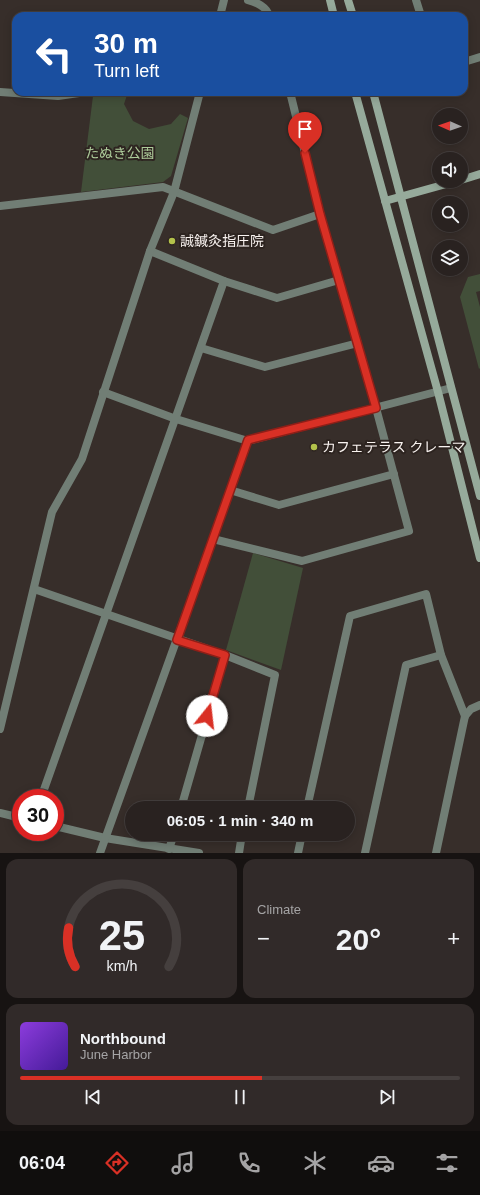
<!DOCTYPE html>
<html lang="en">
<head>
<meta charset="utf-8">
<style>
  :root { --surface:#292220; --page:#312a29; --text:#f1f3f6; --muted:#a5a4a5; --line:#453f3e; --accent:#d93025 }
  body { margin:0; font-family:Arial,"Noto Sans JP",sans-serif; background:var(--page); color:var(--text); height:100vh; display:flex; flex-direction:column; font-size:15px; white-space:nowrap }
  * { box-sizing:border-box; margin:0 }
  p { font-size:13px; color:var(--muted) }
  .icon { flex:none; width:22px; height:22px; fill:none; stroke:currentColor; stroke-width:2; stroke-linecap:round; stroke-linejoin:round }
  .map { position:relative; height:853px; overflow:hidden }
  .panel { display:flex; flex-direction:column; gap:6px; padding:6px; background:#171312; flex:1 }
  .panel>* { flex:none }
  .hud { position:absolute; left:12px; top:12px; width:456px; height:84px; border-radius:12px; box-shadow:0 2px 10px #0003,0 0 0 1px var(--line); background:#1a4fa0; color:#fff; overflow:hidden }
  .needle { width:26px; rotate:272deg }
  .buttons { position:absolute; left:432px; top:108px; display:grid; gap:8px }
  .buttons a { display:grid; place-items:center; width:36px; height:36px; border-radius:50%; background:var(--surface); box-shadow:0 2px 10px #0003,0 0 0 1px var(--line); font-size:20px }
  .speed { position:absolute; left:12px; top:789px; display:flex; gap:8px; font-size:20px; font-weight:700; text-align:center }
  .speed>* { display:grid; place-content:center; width:52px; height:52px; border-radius:50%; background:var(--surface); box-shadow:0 2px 10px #0003,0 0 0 1px var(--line); line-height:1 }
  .speed .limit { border:6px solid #d22; background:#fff; color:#111 }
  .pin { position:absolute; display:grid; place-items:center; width:34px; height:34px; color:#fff; margin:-41px -17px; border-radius:50% 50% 50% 0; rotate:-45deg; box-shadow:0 0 4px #0007 }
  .pin .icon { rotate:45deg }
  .me { position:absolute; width:44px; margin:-22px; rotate:16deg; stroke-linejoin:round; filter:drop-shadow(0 0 3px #0008) }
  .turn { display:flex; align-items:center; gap:14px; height:84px; padding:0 16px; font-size:18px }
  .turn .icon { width:52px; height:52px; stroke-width:2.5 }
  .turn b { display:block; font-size:28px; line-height:34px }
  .big { font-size:30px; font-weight:700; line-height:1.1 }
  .panel .widget { flex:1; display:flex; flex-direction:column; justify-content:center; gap:6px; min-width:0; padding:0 14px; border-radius:12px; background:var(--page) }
  .panel .dial { align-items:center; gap:0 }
  .dial svg { height:104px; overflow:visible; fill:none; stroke:var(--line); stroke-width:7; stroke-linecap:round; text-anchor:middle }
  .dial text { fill:var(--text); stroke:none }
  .song { display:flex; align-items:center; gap:12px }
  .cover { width:48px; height:48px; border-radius:6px; background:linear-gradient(135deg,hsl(270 70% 55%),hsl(260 70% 35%)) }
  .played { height:4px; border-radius:2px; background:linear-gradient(90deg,var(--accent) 55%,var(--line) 55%) }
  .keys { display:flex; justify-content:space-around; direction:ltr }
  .heat { display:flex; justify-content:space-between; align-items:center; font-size:22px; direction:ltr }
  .panel .tiles { flex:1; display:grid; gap:6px; grid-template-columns:1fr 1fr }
  .widget:last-child { grid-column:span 2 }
  .trip { position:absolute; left:125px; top:801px; width:230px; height:40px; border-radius:20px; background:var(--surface); box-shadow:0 2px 10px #0003,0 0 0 1px var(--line); font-weight:700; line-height:40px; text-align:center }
  .tabs { display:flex; height:64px; justify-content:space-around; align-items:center; background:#100e0d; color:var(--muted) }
  .tabs .icon { width:28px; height:28px }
  .tabs .selected { color:var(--accent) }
  .tabs b { font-size:18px; color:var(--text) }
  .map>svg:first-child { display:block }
  .green { fill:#424f39 }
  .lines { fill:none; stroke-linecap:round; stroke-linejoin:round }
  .street { stroke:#717e75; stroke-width:8 }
  .secondary { stroke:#96aa9b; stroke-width:8 }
  .route-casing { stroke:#8d1f18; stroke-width:10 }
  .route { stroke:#d93025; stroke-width:7 }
  .poi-dot { fill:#b3c24b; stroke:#2d2420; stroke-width:1.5 }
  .labels { text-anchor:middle; stroke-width:4; stroke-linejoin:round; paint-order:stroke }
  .park-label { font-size:14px; fill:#adcb9a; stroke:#2d2420 }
  .poi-label { font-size:14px; fill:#f9f3f0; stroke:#2d2420; text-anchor:start }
</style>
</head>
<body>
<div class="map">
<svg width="480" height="853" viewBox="0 0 480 853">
  <rect width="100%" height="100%" fill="#372e2a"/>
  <g class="green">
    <path d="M102 92H128L124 104 133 121 149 129 171 124 180 114 188 118 171 176 163 182 81 192 93 96Z"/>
    <path d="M480 274V291L476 292 480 307V368L479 369 460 297 468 277Z"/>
    <path d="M253 553 303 568 281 670 226 650Z"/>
  </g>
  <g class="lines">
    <g class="street">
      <path d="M248 0C256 2 267 7 269 16"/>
      <path d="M416 0 421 16"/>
      <path d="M220 16 224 0"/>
      <path d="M464 62 480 57"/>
      <path d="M0 92 58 96 86 92"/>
      <path d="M0 206 163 187 273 230 320 214"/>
      <path d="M150 251 224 281 277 298 339 280"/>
      <path d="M201 348 265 367 358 343"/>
      <path d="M103 392 176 419 248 441"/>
      <path d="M230 490 279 505 394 474"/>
      <path d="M213 539 302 561 409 531 376 408 320 214 290 92"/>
      <path d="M34 589 225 655 275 675 248 808"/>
      <path d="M0 729 52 512 82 459 150 251 174 192 200 92"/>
      <path d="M41 798 224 281"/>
      <path d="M181 808 225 655"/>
      <path d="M307 808 350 616 426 594 441 655 465 716"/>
      <path d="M0 813 21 818"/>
      <path d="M55 826 105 838 199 853"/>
      <path d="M169 849 174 834"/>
      <path d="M100 853 248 441 451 388"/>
      <path d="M239 853 242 834"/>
      <path d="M298 853 302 834"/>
      <path d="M365 853 406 665 441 655"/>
      <path d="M436 853 465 716 471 709 480 705"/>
    </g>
    <g class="secondary">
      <path d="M330 0 334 16"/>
      <path d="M348 0 353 16"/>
      <path d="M355 92 438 392 480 558"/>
      <path d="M373 92 480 496"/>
      <path d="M461 180 480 174"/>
      <path d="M385 201 457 181"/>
    </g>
  </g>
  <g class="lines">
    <defs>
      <path id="route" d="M207 716 225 655 177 640 248 440 376 408 320 214 305 153"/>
    </defs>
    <use href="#route" class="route-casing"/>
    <use href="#route" class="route"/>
  </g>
  <g class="poi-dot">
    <circle cx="172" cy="241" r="4"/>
    <circle cx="314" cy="447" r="4"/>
  </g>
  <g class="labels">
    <g class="park-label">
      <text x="120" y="158">たぬき公園</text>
    </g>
    <g class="poi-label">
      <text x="180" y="246">誠鍼灸指圧院</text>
      <text x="322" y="452">カフェテラス クレーマ</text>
    </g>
  </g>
</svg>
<div class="buttons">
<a><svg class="needle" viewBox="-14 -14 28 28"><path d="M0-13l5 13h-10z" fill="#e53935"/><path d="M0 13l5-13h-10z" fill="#a5a4a5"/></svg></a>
<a><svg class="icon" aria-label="sound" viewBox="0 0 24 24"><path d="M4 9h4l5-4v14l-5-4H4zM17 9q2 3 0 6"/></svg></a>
<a><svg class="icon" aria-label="search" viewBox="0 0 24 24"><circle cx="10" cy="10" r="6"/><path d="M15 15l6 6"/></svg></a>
<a><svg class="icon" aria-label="layers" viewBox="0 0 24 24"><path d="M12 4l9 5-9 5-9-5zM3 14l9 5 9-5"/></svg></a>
</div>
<div class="speed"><div class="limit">30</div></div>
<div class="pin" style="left:305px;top:153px;background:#d93025"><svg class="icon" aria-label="arrive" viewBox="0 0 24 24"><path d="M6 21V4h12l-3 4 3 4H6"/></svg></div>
<svg class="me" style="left:207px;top:716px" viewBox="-20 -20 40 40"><circle r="19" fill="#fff"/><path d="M0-13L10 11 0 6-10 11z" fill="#d93025"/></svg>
<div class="trip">06:05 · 1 min · 340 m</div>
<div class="hud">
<div class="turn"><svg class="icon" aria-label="left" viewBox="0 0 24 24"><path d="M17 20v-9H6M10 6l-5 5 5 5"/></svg><div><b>30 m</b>Turn left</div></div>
</div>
</div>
<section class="panel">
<div class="tiles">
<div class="widget dial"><svg viewBox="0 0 100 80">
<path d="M14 69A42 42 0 1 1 86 69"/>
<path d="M14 69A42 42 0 0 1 9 39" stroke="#d93025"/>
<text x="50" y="56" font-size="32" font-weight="700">25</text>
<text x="50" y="72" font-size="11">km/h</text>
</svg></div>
<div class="widget"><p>Climate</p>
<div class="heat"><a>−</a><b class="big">20°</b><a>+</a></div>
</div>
<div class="widget">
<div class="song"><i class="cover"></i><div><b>Northbound</b><p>June Harbor</p></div></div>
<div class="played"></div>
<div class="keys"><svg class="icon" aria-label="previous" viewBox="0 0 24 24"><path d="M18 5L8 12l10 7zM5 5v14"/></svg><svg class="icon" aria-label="pause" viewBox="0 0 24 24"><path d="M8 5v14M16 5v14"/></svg><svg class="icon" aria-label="next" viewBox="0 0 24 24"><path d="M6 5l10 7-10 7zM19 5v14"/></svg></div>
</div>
</div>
</section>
<nav class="tabs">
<b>06:04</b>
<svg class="icon selected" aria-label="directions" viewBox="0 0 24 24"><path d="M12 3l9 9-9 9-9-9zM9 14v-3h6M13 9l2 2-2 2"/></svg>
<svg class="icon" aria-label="music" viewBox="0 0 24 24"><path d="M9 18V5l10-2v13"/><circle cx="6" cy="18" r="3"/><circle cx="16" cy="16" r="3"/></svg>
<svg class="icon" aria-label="phone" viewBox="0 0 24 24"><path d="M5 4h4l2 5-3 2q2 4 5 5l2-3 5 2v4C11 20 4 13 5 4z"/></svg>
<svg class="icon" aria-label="climate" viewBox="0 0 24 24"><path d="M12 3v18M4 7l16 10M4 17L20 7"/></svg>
<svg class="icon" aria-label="car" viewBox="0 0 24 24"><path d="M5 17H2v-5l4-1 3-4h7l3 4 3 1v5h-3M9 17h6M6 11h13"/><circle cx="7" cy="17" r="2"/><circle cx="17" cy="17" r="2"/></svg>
<svg class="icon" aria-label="filters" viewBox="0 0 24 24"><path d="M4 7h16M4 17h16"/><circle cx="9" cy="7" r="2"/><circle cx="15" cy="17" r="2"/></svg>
</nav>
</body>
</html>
